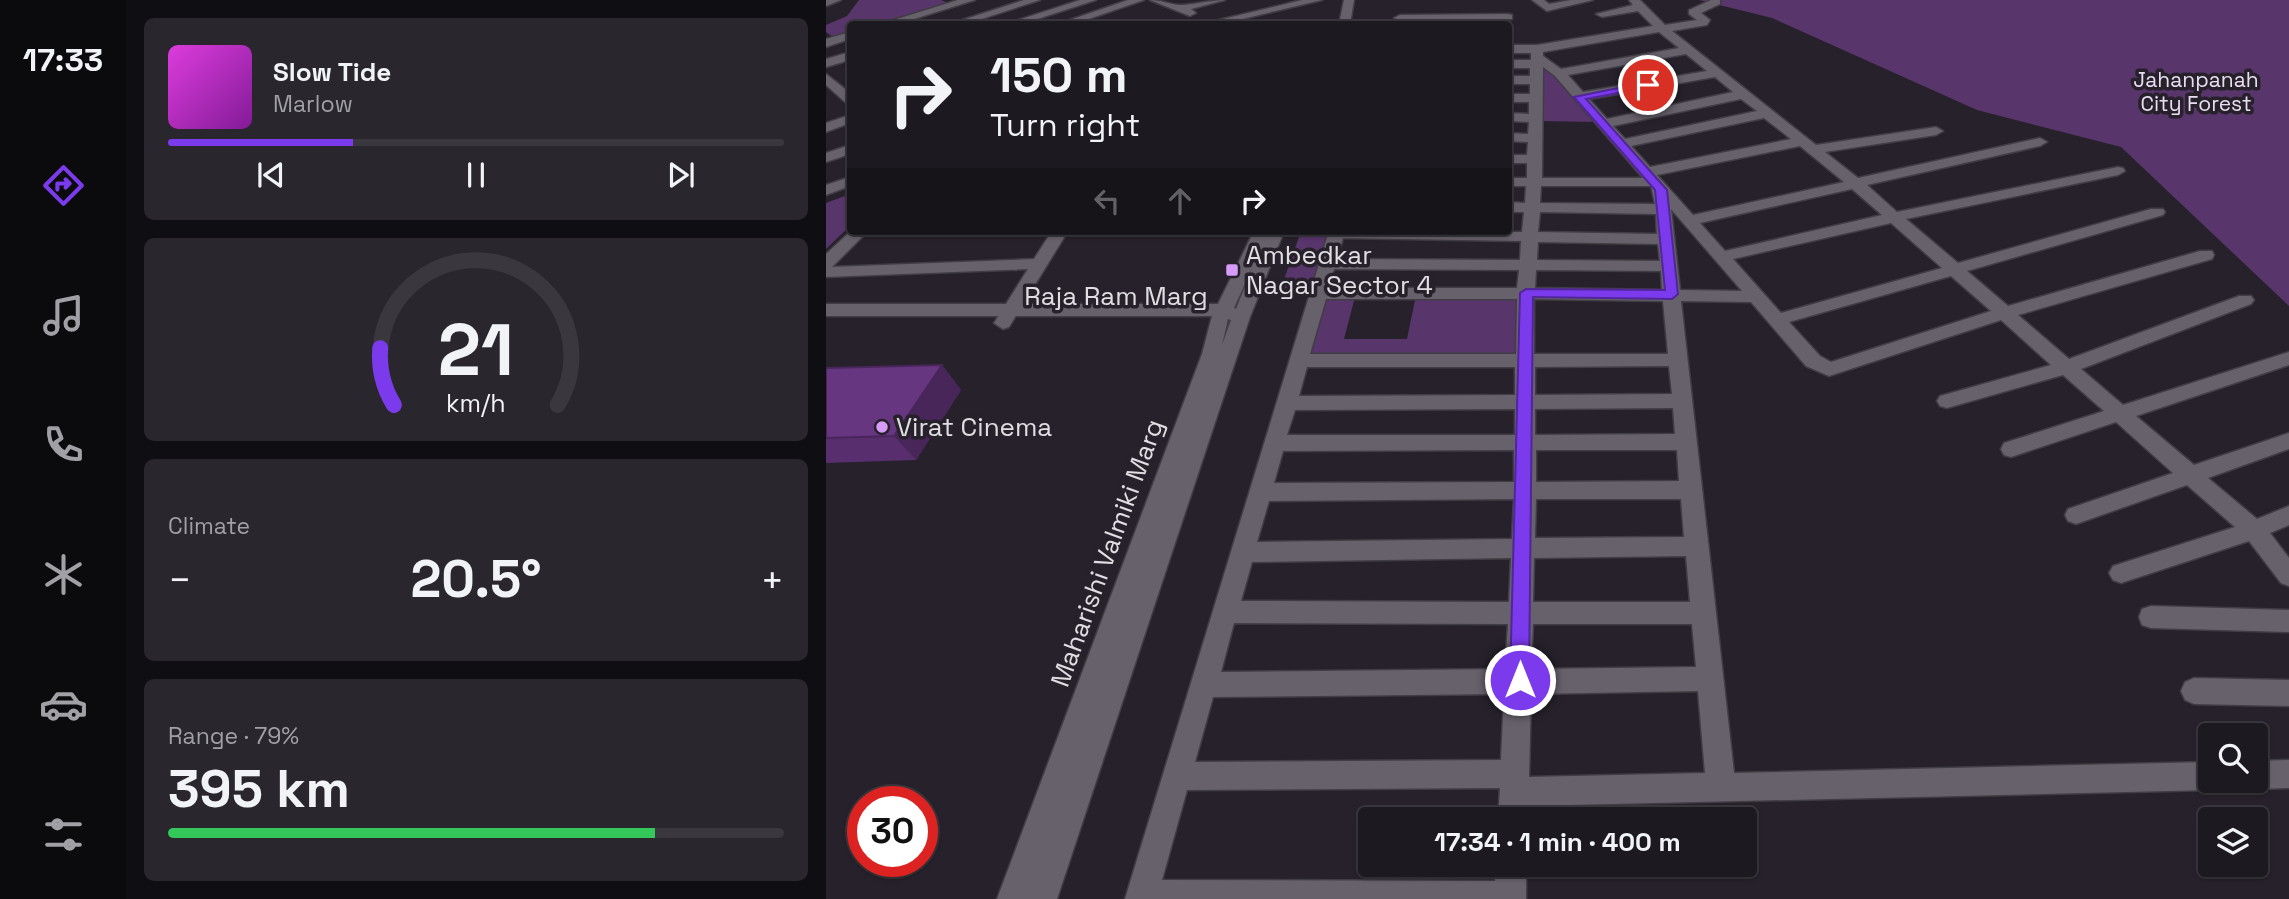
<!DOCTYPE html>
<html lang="en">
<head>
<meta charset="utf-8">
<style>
  :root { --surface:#1c1920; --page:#29262d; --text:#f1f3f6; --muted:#a0a0a5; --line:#3a383e; --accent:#7c3aed }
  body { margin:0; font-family:"Space Grotesk",sans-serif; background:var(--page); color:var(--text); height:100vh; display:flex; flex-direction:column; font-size:26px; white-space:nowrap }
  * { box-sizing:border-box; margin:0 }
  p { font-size:23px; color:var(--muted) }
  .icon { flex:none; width:38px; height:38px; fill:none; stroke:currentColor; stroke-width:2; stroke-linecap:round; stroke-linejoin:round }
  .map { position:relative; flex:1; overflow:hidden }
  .drawer { display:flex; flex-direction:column; gap:18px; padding:18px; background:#0f0e12; width:700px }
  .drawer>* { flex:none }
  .top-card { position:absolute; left:21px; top:21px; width:665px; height:214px; border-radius:7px; box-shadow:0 2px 5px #0004,0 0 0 2px var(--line); background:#1c1920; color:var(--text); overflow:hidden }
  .buttons { position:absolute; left:1372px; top:723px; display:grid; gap:14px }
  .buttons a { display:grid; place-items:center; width:70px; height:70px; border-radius:7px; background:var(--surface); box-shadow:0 2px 5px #0004,0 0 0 2px var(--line); font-size:35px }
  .speed { position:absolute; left:21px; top:786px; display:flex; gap:14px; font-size:35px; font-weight:700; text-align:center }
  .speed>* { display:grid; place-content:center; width:91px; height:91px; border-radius:50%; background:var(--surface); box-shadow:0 2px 5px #0004,0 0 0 2px var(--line); line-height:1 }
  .speed .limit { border:10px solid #d22; background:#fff; color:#111 }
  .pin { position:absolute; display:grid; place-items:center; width:60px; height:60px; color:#fff; margin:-30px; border:4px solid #fff; border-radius:50%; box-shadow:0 2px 7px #0007 }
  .me { position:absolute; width:77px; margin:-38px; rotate:0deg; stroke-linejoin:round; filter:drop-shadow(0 0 5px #0008) }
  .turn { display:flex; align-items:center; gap:24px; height:147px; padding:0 28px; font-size:32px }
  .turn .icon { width:91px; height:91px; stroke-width:2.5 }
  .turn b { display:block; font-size:49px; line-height:60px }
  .lanes { display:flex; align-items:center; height:66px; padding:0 28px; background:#0003; justify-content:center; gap:35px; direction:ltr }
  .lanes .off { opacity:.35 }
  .big { font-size:52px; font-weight:700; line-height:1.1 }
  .drawer .tile { flex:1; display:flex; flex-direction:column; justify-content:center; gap:10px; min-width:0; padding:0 24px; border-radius:10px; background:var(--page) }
  .drawer .dial { align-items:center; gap:0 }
  .dial svg { height:182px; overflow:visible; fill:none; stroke:var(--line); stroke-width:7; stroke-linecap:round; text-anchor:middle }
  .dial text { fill:var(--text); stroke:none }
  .song { display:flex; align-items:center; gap:21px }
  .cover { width:84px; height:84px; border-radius:10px; background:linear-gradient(135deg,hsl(300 70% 55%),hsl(290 70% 35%)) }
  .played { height:7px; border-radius:4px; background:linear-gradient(90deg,var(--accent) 30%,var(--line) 30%) }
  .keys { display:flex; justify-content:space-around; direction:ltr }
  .heat { display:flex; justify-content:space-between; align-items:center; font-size:38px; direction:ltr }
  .charge { height:10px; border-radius:5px; background:linear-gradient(90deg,#34c759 79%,var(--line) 0) }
  .trip { position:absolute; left:532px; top:807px; width:399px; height:70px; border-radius:7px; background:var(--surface); box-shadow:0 2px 5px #0004,0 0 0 2px var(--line); font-weight:700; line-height:70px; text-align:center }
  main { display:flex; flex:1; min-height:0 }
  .menu { display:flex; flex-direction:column; width:126px; justify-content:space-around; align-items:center; background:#0b0a0d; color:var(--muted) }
  .menu .icon { width:49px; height:49px }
  .menu .current { color:var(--accent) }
  .menu b { font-size:32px; color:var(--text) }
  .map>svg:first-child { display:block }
  .green { fill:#58356b }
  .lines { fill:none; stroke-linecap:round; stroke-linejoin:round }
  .minor-casing { stroke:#413d44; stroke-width:3 }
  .tertiary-casing { stroke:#413d44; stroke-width:3 }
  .minor { fill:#67616b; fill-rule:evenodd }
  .tertiary { fill:#67616b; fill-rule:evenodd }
  .wall { fill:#592e6e }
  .shaded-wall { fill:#48265a }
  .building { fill:#673680; stroke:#48265a; stroke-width:2 }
  .route { fill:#7c3aed; stroke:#51269a; stroke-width:2 }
  .poi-dot { fill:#d79bf9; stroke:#26212a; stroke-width:2.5 }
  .labels { text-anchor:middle; stroke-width:7; stroke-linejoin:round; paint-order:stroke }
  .far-park-label { font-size:21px; fill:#eaddf2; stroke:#26212a }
  .poi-label { font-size:26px; fill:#e0dde3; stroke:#26212a; text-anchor:start }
  .street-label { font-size:26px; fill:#e0dde3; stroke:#26212a }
</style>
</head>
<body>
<main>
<nav class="menu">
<b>17:33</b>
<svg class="icon current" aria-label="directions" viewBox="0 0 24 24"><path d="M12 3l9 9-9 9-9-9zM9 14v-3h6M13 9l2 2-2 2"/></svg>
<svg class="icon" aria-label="music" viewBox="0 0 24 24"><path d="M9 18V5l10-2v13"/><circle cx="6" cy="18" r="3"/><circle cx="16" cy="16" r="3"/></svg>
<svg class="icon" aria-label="phone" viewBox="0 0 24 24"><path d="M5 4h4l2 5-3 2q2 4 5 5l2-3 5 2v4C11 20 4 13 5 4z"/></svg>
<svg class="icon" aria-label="climate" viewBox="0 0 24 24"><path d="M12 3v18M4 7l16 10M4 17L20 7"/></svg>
<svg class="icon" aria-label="car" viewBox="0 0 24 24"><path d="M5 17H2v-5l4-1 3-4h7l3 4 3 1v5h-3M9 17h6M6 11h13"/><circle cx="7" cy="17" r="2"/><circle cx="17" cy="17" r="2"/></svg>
<svg class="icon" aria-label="filters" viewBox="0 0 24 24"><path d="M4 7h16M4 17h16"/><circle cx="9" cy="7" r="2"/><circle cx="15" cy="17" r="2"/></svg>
</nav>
<section class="drawer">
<div class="tile">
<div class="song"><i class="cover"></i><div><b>Slow Tide</b><p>Marlow</p></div></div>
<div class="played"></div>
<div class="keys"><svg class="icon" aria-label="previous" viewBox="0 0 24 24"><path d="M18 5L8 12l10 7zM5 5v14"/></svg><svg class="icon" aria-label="pause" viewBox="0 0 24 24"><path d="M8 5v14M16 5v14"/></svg><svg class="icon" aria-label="next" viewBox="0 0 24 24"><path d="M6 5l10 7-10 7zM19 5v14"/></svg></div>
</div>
<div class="tile dial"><svg viewBox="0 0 100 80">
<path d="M14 69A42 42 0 1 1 86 69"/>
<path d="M14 69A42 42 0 0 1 8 44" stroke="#7c3aed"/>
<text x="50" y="56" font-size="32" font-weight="700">21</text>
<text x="50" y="72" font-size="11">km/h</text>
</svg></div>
<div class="tile"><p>Climate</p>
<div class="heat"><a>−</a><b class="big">20.5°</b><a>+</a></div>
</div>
<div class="tile"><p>Range · 79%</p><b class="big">395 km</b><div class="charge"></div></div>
</section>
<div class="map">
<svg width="1463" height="899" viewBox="0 0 1463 899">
  <rect width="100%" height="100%" fill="#26212a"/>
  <g class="green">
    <path d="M33 0H115L122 3 50 24H24V32L7 37 0 32V25L21 16Z"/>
    <path d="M873 0H1463V306L1295 147 1151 110 946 18Z"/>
    <path d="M716 63 722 66 771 122 714 121Z"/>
    <path d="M24 194V226L0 249V203Z"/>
    <path d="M475 231H508L492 287 455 288Z"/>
    <path d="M590 295H697L696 358H478L496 297H529L518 339H581Z"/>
  </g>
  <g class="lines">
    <defs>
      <g id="minor">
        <path d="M0 0H15L0 6Z"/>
        <path d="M198 0H214L140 24H124Z"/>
        <path d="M254 0H270L196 24H180Z"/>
        <path d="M302 0H318L248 24H232Z"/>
        <path d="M324 0C335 0 342 4 353 5 359 6 387 0 399 0L365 9 370 13 364 16Z"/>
        <path d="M476 0H496L395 24H376Z"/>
        <path d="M706 0H718L723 4 745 0H767L721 11Z"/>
        <path d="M803 0H814L839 25 871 20 863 14V10L885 0H894V4L875 13 884 20 881 25 846 31 990 145 1110 127 1117 131 1110 135 999 152 1032 178 1214 138 1221 142 1214 146 1041 185 1071 212 1292 167 1297 168 1299 171 1292 175 1080 219 1132 263 1325 209H1337L1339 212 1337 215 1141 271 1182 306 1374 251H1386L1388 255 1386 259 1192 315 1243 359 1413 296H1425L1428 300 1425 304 1255 369 1297 405 1463 352V365L1310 416 1368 465 1463 433V449L1382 478 1431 519 1463 506V525L1444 533 1463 558V586L1455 583 1423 541 1295 583 1287 580 1283 573 1287 566 1409 527 1361 485 1250 524 1242 521 1239 515 1242 509 1347 473 1290 422 1185 457 1178 455 1175 449 1178 443 1278 411 1237 375 1121 408 1114 406 1111 401 1114 396 1225 365 1175 320 1003 376 980 366 925 302 855 301 908 773 1384 762V780H1396L1394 786 1384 790 702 806V819H672L674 788 361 790 336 880 669 881 670 864H700V899H299L503 231 696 232 698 212H682V202L699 203 700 186H682V178H701V163H682V155H701L702 142 682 141V133L702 134 703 122 682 121V113L703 114V102H682V94H704V84H682V76H704V68H682V60H705V53H682V45H711L827 26 812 11 776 17 770 14 807 5ZM833 32 853 48 735 69 717 56V52ZM860 54 881 71 757 92 742 75ZM717 67 729 76 817 178H716ZM889 77 907 92 781 119 763 99ZM915 99 931 111 799 139 787 126ZM938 118 965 139 824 167 805 146ZM974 146 1018 182 867 215 831 175ZM715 186H825L829 204 714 203ZM1026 189 1056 215 899 251 874 223ZM845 209 916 291 854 290ZM714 212 830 214 831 234 712 232ZM1065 223 1116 268 955 313 907 259ZM517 238 695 241 694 260 511 259ZM712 242 832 244 834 261 711 260ZM508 269 693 270 691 288H503ZM710 270 835 271 836 290 709 288ZM1125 276 1165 311 1005 362 994 356 963 322ZM500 299H691L690 354H484ZM708 299 837 301 842 354H708ZM843 366 846 394 709 395V367ZM481 367H689V395L473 396ZM847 408 849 434 709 435V409ZM689 409V435H461L469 410ZM688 450V482L448 483 457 451ZM710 450H851L853 481 710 482ZM688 499 686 539 431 542 443 501ZM710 499H855L858 537 709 538ZM860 556 864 602H707L708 558ZM685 558 683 602 415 601 426 562ZM408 623 682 624 679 669 395 672ZM707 624H866L870 667 705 669ZM872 691 879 773 703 777 705 694ZM678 694 675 760 369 762 387 697Z"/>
        <path d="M682 14 686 15V19L574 21 568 18 574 15Z"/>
        <path d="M24 52V60L0 67V59Z"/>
        <path d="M0 74 24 93V103L19 102 0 85Z"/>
        <path d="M24 115V123L0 132V123Z"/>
        <path d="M24 145V154L0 162V153Z"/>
        <path d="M24 177V186L0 195V185Z"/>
        <path d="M25 231H42L6 267 208 259 226 231H242L183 327 177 329 168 323 202 269 0 277V254Z"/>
        <path d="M1325 606 1463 610V632L1325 628 1316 625 1313 617 1316 609Z"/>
        <path d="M1368 678 1463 680V706L1368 704 1359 700 1355 691 1359 682Z"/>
        <path d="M1463 760V788L1430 789 1420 785 1418 780H1430V761Z"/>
      </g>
      <g id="tertiary">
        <path d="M132 0H149L72 24H55Z"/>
        <path d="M518 0H528L524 24H513Z"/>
        <path d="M24 32V39L0 47V39Z"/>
        <path d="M428 231H455L457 234 424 317 231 899H171L376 354 386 316H0V304H392ZM427 266 410 309 408 308ZM402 319 405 320 396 345Z"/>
      </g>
    </defs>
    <use href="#minor" class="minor-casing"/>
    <use href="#tertiary" class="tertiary-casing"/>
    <use href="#minor" class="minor"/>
    <use href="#tertiary" class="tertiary"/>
  </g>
  <path class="wall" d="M116 365 135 390 90 460 0 463V368Z"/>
  <path class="shaded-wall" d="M116 365 135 390 90 460 68 436Z"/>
  <path class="building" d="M116 365 68 436 0 438V368Z"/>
  <path class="route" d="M822 82 827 85 826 87 760 99 841 190 852 294 846 299 707 297 703 680 701 687 694 690 686 687 684 680 694 293 700 289 839 290 829 190 748 97Z"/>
  <g class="poi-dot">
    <rect x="399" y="263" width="14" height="14" rx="3.5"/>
    <circle cx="56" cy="427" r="7"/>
  </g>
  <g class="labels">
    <g class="far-park-label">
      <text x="1370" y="87">Jahanpanah<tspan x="1370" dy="24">City Forest</tspan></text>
    </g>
    <g class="poi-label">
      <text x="420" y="264">Ambedkar<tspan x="420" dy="30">Nagar Sector 4</tspan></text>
      <text x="70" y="436">Virat Cinema</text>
    </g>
    <g class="street-label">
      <text x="290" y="305">Raja Ram Marg</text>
      <text transform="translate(281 553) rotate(-70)" y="9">Maharishi Valmiki Marg</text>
    </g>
  </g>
</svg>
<div class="buttons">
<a><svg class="icon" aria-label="search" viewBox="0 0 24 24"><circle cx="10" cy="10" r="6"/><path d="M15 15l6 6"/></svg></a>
<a><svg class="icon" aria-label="layers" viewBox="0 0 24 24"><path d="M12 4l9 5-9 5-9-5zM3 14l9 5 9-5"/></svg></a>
</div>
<div class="speed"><div class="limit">30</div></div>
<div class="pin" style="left:822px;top:85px;background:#d93025"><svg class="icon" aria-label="arrive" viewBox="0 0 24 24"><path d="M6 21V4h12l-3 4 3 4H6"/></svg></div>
<svg class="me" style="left:694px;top:680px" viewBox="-20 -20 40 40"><circle r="17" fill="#7c3aed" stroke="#fff" stroke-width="3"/><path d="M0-11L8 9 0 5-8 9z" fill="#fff"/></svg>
<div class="trip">17:34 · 1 min · 400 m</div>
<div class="top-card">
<div class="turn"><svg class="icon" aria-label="right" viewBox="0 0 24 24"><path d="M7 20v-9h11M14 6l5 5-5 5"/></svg><div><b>150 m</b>Turn right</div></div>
<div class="lanes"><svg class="icon off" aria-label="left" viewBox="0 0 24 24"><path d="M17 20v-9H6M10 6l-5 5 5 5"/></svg><svg class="icon off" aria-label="ahead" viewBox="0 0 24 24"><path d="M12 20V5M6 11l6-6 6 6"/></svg><svg class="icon" aria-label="right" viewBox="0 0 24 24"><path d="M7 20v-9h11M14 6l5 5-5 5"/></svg></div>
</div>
</div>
</main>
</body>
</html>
